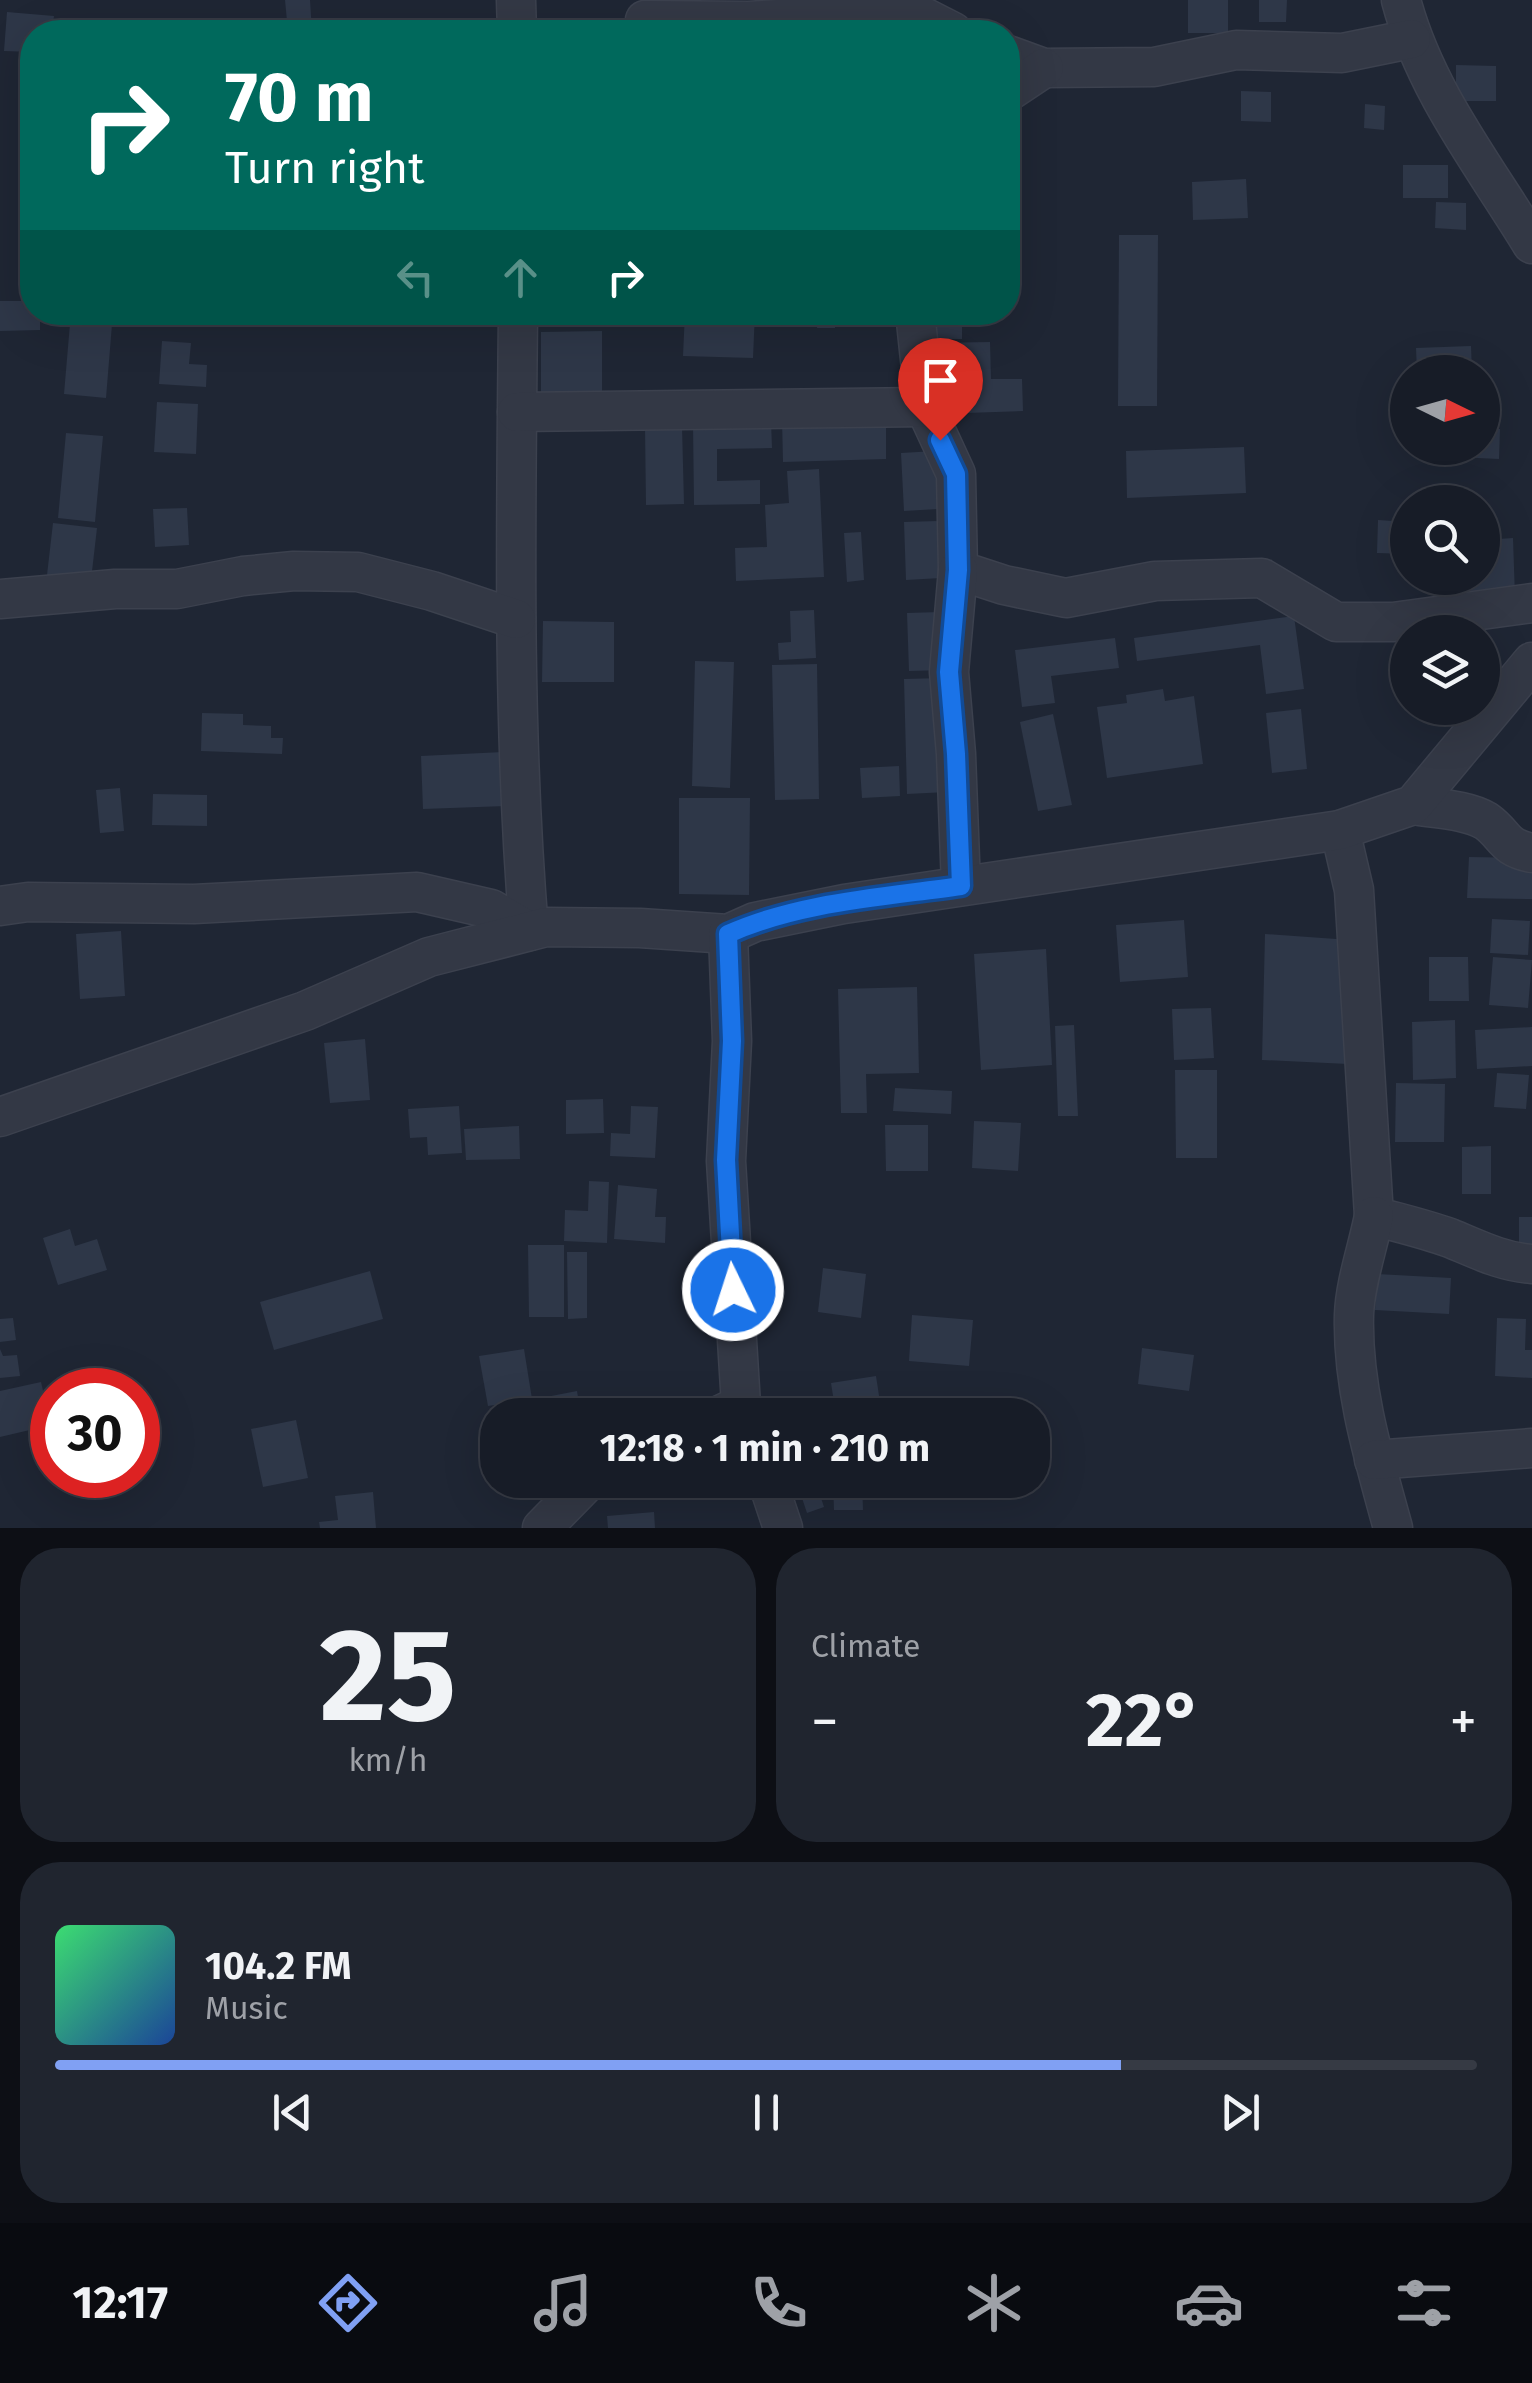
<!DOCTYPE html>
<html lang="en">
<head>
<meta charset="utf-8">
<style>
  :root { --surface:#171c27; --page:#20252f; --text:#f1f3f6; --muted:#9ea1a7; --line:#363a44; --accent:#80a0f3 }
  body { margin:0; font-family:"Fira Sans",sans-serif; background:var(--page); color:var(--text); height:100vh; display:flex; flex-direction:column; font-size:38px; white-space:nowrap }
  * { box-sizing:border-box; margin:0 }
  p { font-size:32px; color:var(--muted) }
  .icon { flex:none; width:55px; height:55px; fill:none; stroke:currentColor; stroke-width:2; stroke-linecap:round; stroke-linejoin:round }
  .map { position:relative; height:1528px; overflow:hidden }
  .details { display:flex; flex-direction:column; gap:20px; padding:20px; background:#0d0f15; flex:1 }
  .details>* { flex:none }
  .hud { position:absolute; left:20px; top:20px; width:1000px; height:305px; border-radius:40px; box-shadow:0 10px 40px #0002,0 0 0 2px var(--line); background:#00695c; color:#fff; overflow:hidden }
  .needle { width:65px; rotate:95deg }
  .controls { position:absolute; left:1390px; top:355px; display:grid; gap:20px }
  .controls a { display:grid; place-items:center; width:110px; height:110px; border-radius:50%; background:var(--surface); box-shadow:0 10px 40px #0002,0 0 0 2px var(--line); font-size:50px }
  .speed { position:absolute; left:30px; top:1368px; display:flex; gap:20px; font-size:50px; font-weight:700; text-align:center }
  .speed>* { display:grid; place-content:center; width:130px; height:130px; border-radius:50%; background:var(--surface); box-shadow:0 10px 40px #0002,0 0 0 2px var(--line); line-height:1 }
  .speed .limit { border:15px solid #d22; background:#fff; color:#111 }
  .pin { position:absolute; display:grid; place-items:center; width:85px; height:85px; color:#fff; margin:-102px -42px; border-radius:50% 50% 50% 0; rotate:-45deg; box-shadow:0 0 10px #0007 }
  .pin .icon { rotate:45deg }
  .me { position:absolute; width:110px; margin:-55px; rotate:356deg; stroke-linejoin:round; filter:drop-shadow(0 0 8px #0008) }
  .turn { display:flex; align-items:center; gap:35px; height:210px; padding:0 40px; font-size:45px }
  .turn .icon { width:130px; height:130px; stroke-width:2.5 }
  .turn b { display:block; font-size:70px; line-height:85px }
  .lanes { display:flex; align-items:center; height:95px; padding:0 40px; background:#0003; justify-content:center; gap:50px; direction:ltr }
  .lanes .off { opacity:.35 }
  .big { font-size:75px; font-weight:700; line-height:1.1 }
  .details .card { flex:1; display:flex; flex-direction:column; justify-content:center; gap:15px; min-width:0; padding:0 35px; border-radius:40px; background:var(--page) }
  .details .dial { align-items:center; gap:0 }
  .dial b { font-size:130px; line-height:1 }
  .song { display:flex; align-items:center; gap:30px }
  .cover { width:120px; height:120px; border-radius:15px; background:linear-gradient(135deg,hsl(140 70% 55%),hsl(220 70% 35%)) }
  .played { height:10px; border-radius:5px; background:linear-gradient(90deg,var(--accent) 75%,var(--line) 75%) }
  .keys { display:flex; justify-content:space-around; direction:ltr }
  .heat { display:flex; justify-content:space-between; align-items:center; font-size:55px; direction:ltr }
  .details .tiles { flex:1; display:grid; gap:20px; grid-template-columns:1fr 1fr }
  .card:last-child { grid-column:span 2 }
  .trip { position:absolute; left:480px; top:1398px; width:570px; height:100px; border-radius:40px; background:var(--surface); box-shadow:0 10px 40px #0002,0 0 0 2px var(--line); font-weight:700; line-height:100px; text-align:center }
  .menu { display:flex; height:160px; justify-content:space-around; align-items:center; background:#090b10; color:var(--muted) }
  .menu .icon { width:70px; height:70px }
  .menu .current { color:var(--accent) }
  .menu b { font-size:45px; color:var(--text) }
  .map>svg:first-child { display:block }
  .building { fill:#2e3748 }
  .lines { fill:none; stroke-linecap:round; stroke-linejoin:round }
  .street-casing { stroke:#3c414e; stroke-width:41 }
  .street { stroke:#333845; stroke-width:38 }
  .route-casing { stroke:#114b97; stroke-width:25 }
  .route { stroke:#1a73e8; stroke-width:18 }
</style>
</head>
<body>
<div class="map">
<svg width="1532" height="1528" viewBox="0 0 1532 1528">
  <rect width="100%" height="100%" fill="#1f2634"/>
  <g class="building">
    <path d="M285 0H310L312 32H288Z"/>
    <rect x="1188" y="0" width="40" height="33"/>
    <path d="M1259 0H1287L1286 22H1259Z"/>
    <path d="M7 12 54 16 52 32H32V52L4 51Z"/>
    <path d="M1456 65 1496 66V101H1456Z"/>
    <path d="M1241 91 1271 92V122L1241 121Z"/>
    <path d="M1365 104 1385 106 1384 130 1364 128Z"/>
    <rect x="1403" y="165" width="45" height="33"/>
    <path d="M1246 179 1248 218 1193 220 1192 182Z"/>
    <path d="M1436 202 1466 203V230L1435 228Z"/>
    <path d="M1119 235H1158L1157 406H1118Z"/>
    <path d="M0 301H32V312H40V330L0 331Z"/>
    <path d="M71 312H113L106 398 64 394Z"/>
    <path d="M685 312H755L753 358 683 356Z"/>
    <path d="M818 312H836L835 328H817Z"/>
    <rect x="923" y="312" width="39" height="27"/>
    <path d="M602 331V393L541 394V332Z"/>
    <path d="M162 341 191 343 189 364 207 365 206 387 159 384Z"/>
    <path d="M990 342 991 379H1022L1023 411 936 414 933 343Z"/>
    <path d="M1471 346 1472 372H1417L1416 348Z"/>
    <path d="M157 402 198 404 196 454 154 452Z"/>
    <path d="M886 417V459L783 462 782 419Z"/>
    <path d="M771 421 772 448 717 449V481L760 480V504L694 505 693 423Z"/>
    <path d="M682 426 684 504 646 505 645 427Z"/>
    <path d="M1482 428 1500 429 1499 459 1456 457 1457 448H1482Z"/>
    <path d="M66 433 103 436 95 522 58 518Z"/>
    <path d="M1244 447 1246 493 1127 498 1126 451Z"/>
    <path d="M1421 448H1450L1449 458 1420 456Z"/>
    <path d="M935 451 938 509 904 511 901 453Z"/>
    <path d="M819 469 824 577 736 581 735 548 767 547 765 505 789 503 787 471Z"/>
    <path d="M187 508 189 545 155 547 153 509Z"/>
    <path d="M1378 520 1408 522V554L1377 553Z"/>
    <path d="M938 521 941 578 906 580 904 522Z"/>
    <path d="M53 523 97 528 91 580 47 575Z"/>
    <path d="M861 532 864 580 847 582 844 533Z"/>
    <path d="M1513 538 1515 597 1451 600 1450 578H1482L1484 540Z"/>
    <path d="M814 610 816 658 779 660 778 643 791 642 790 611Z"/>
    <path d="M940 612 944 670 909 671 907 613Z"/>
    <path d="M1294 616 1304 689 1266 694 1260 645 1137 661 1134 638Z"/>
    <path d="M543 621 614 622V682H542Z"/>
    <path d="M1115 638 1119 668 1051 676 1055 703 1022 707 1015 650Z"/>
    <path d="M695 661 734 662 730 788 692 786Z"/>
    <path d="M817 664 819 799 775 800 772 665Z"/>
    <path d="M943 678 947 792 907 794 904 679Z"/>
    <path d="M1163 689 1165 701 1194 696 1203 764 1107 778 1097 707 1127 703 1126 695Z"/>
    <path d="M1301 709 1307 769 1272 773 1266 713Z"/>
    <path d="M202 713 243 714V725L271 726V738H283L282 754 201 751Z"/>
    <path d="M1053 714 1072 805 1038 811 1020 722Z"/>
    <path d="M503 752 506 806 423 809 421 756Z"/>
    <path d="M899 766 900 796 862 798 860 768Z"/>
    <path d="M120 788 124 831 100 833 96 790Z"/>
    <path d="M153 794 207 795V826L152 825Z"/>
    <path d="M679 798H750L749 895 679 894Z"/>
    <path d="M1469 857 1532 858V899L1467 898Z"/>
    <path d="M1492 919 1530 921 1528 955 1490 953Z"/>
    <path d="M1184 920 1188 977 1120 982 1116 925Z"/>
    <path d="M121 931 125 996 80 999 76 934Z"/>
    <path d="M1265 934 1350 940 1348 1064 1262 1060Z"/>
    <path d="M1046 949 1052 1065 981 1070 974 954Z"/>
    <path d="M1429 957H1468L1469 1001H1429Z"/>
    <path d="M1493 957 1532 960 1528 1008 1489 1005Z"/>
    <path d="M917 987 919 1073 866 1074 867 1113H841L838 989Z"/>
    <path d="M1211 1008 1214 1058 1174 1060 1172 1009Z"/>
    <path d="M1455 1020 1456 1078 1413 1080 1412 1022Z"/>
    <path d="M1074 1025 1078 1116H1058L1055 1026Z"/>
    <path d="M1532 1027V1066L1477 1069 1475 1030Z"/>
    <path d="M365 1039 370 1100 330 1103 324 1043Z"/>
    <path d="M1175 1070H1217V1158H1176Z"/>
    <path d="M1497 1073 1529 1075 1526 1109 1494 1107Z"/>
    <path d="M1396 1083 1445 1084 1444 1142H1395Z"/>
    <path d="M895 1088 952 1091 951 1114 893 1111Z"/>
    <path d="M603 1099 604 1133 566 1134V1100Z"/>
    <path d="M459 1106 462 1153 428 1155 427 1137 410 1138 408 1109Z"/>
    <path d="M631 1106 658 1107 655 1158 610 1156 611 1133 630 1134Z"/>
    <path d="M974 1121 1021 1123 1018 1171 972 1168Z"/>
    <path d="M885 1125H928V1171H886Z"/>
    <path d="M519 1126 520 1159 466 1160 464 1129Z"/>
    <path d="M1491 1146V1194H1462V1147Z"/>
    <path d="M589 1181 609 1182 607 1243 564 1241 565 1210 588 1211Z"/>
    <path d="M618 1185 657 1189 655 1217H666L665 1243 614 1239Z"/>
    <rect x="1519" y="1217" width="13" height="28"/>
    <path d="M70 1229 75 1246 97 1239 107 1270 58 1285 43 1238Z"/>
    <path d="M528 1245H564V1317H529Z"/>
    <path d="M567 1252H587V1318L568 1319Z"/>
    <path d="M823 1268 866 1274 861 1318 818 1312Z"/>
    <path d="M370 1271 383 1319 274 1350 260 1302Z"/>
    <path d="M1377 1274 1451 1278 1449 1314 1375 1310Z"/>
    <path d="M912 1315 973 1320 969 1366 909 1361Z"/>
    <path d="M13 1318 16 1340 0 1342V1319Z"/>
    <path d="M1497 1318 1526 1319 1525 1350H1532V1378L1495 1376Z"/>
    <path d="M1142 1348 1194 1355 1189 1391 1138 1384Z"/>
    <path d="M0 1349 3 1356 17 1355 20 1376 0 1378Z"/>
    <path d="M524 1349 532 1399 488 1406 479 1356Z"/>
    <path d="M876 1376 882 1415H836L831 1383Z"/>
    <path d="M41 1382 51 1425 0 1437V1391Z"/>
    <path d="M577 1391 581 1415H549L546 1397Z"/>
    <path d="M296 1420 308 1478 263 1487 251 1429Z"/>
    <path d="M796 1480H815L824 1507 807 1513Z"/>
    <path d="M833 1480H862L863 1510H834Z"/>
    <path d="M373 1492 376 1528H320L319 1522 338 1520 335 1496Z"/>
    <path d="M654 1512 655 1528H608L607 1516Z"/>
  </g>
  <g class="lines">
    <defs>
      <g id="street">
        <path d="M516 0 517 32"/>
        <path d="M1401 0C1425 91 1484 165 1532 244"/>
        <path d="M645 20 749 21 910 10 953 32"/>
        <path d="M1008 55 1044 68 1154 67 1236 50 1342 53 1411 39"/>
        <path d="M1008 92 1044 68"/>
        <path d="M518 312C516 519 512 725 529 931"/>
        <path d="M915 312 925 407 956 474 958 570 1004 585 1066 598 1155 581 1262 578 1336 622H1393L1532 603"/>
        <path d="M517 412 925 407"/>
        <path d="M958 570 949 672 956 754 961 886"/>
        <path d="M0 599 115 589H177L243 576 294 571 358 572 432 591 516 619"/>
        <path d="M1413 805C1436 809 1465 809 1486 821 1506 835 1502 847 1532 853"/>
        <path d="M1340 830 1354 890 1374 1216C1399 1223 1425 1229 1450 1238 1477 1249 1502 1262 1532 1264"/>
        <path d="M0 906 28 902 194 904 417 892 491 909 529 931"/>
        <path d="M0 1117 305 1011 429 957 546 927 640 928 728 934 755 922 844 904 1340 830 1413 805 1532 662"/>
        <path d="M1374 1216C1368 1247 1355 1283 1354 1315 1352 1387 1374 1459 1393 1528"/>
        <path d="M720 1415 741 1405 726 1161 732 1041 728 934"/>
        <path d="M1374 1460 1532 1448"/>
        <path d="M767 1480 783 1528"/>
        <path d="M542 1528 589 1480"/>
      </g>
    </defs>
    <use href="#street" class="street-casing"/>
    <use href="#street" class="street"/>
  </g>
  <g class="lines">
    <defs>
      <path id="route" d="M733 1290 726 1160 732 1041 728 934C799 902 885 897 961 886L956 754 949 672 958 570 956 474 940 440"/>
    </defs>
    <use href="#route" class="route-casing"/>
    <use href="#route" class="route"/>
  </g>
</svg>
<div class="controls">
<a><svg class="needle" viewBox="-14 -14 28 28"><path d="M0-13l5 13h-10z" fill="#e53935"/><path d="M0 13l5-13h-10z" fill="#9ea1a7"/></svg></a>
<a><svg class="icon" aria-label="search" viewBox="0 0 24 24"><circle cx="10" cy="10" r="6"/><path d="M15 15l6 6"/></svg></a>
<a><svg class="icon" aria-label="layers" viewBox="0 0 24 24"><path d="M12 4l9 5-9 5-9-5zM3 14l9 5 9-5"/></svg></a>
</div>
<div class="speed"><div class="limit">30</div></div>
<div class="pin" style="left:940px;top:440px;background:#d93025"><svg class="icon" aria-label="arrive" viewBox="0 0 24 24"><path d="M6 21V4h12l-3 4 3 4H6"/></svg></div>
<svg class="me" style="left:733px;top:1290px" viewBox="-20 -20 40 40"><circle r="17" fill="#1a73e8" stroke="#fff" stroke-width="3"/><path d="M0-11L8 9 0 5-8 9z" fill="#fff"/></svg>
<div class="trip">12:18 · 1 min · 210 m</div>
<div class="hud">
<div class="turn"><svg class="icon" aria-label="right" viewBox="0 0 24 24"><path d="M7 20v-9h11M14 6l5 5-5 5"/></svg><div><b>70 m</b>Turn right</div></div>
<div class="lanes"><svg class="icon off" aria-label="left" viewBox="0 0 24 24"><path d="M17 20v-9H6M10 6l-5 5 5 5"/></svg><svg class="icon off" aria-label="ahead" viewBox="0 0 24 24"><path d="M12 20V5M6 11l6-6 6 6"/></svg><svg class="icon" aria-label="right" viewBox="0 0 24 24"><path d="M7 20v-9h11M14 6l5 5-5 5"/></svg></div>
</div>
</div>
<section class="details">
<div class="tiles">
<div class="card dial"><b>25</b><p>km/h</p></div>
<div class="card"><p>Climate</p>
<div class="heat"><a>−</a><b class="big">22°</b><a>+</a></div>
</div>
<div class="card">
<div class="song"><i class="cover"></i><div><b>104.2 FM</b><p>Music</p></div></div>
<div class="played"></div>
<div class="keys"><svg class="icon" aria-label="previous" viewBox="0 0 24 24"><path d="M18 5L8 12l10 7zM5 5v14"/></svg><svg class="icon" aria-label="pause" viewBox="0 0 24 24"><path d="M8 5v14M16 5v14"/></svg><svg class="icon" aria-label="next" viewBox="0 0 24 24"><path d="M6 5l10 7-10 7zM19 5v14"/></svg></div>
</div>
</div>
</section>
<nav class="menu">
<b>12:17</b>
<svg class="icon current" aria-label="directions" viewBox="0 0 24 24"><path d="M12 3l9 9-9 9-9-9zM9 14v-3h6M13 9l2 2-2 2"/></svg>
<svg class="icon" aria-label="music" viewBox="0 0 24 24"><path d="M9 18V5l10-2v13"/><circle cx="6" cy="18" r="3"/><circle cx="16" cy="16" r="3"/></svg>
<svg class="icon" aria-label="phone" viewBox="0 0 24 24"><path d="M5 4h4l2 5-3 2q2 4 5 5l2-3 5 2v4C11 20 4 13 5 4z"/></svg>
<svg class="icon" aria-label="climate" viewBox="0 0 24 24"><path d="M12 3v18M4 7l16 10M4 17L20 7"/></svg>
<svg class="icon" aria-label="car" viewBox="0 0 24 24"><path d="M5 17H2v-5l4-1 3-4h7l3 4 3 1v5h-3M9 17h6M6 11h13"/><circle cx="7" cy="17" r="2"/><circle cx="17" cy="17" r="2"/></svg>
<svg class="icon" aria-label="filters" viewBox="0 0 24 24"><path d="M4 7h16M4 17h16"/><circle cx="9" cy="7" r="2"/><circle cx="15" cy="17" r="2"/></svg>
</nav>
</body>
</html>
